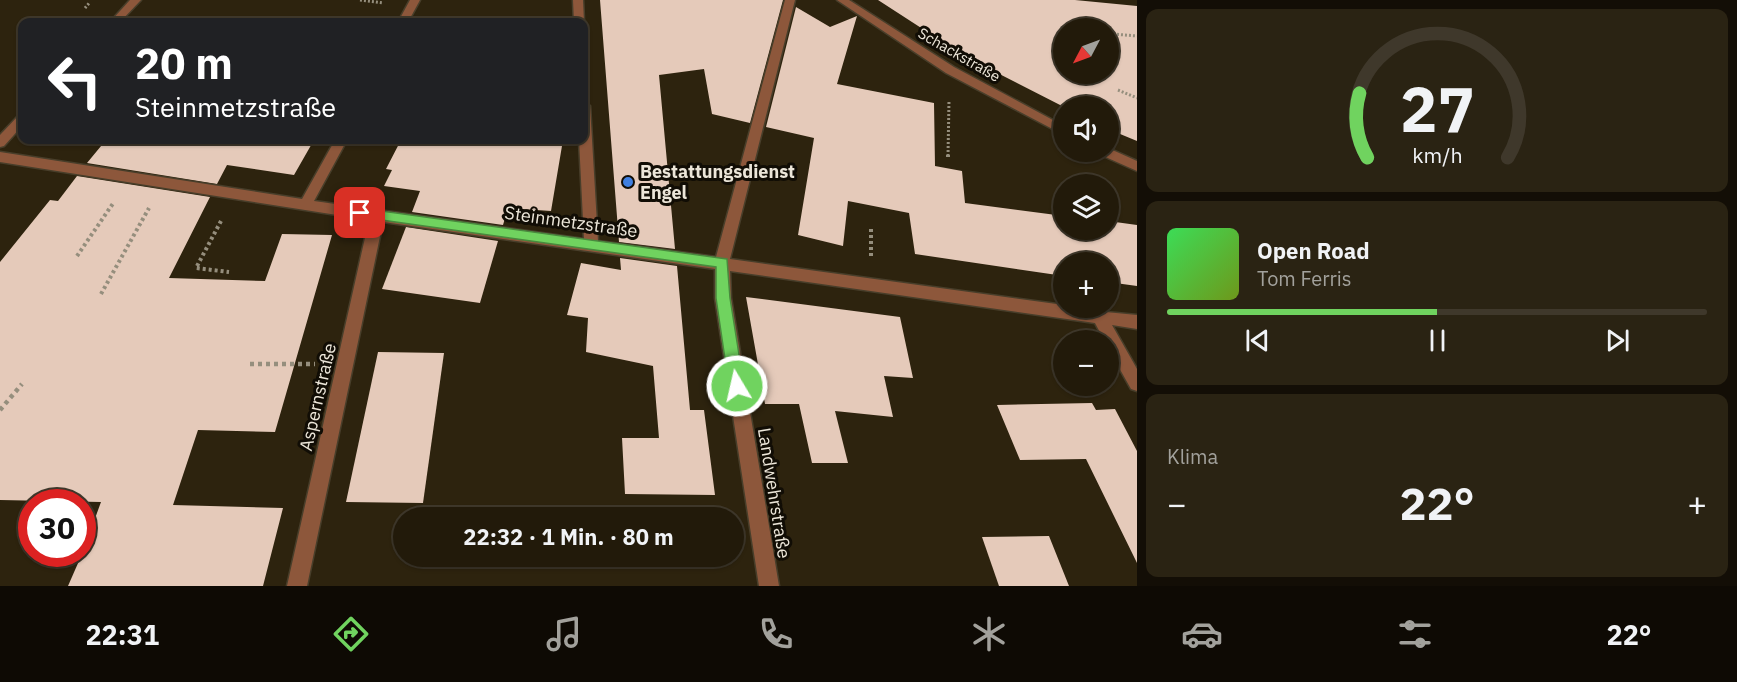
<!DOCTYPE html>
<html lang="de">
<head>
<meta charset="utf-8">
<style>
  :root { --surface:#221a0a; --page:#2a2313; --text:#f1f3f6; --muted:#a2a19c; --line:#3f382b; --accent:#70d35f }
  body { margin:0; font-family:"IBM Plex Sans",sans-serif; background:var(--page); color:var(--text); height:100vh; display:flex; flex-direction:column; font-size:22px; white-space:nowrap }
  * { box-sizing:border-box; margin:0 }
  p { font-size:20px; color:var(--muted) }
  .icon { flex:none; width:33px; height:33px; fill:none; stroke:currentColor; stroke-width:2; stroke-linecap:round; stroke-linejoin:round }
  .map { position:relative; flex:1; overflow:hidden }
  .drawer { display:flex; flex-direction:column; gap:9px; padding:9px; background:#130e06; width:600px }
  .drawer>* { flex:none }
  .guide { position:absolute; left:18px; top:18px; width:570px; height:126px; border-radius:12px; box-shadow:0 2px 4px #0004,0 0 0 2px var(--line); background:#202124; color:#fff; overflow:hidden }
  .needle { width:39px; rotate:229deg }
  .buttons { position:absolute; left:1053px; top:18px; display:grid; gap:12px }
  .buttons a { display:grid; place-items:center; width:66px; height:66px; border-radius:50%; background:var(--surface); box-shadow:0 2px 4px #0004,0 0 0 2px var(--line); font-size:30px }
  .speed { position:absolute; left:18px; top:489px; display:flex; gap:12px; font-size:30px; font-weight:700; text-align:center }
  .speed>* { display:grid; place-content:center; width:78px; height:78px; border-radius:50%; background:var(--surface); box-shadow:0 2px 4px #0004,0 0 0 2px var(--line); line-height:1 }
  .speed .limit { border:9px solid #d22; background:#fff; color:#111 }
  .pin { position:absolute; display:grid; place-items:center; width:51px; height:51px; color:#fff; margin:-26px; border-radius:12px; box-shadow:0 3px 9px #0006 }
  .me { position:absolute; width:66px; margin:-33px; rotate:351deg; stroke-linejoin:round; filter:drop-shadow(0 0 4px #0008) }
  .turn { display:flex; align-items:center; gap:21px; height:126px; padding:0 18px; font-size:27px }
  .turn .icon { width:78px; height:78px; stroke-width:2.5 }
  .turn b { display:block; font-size:42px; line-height:51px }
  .big { font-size:45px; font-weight:700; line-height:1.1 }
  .drawer .tile { flex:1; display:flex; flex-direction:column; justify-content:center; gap:9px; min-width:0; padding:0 21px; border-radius:12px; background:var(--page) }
  .drawer .dial { align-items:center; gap:0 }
  .dial svg { height:156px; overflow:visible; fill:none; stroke:var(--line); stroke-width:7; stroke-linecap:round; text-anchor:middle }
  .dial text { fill:var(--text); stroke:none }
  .song { display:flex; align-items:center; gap:18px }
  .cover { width:72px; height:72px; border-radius:9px; background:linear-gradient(135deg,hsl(130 70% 55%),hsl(80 70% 35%)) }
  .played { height:6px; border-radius:3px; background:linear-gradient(90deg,var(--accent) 50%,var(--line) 50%) }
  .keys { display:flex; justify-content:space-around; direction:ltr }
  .heat { display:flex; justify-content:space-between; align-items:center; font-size:33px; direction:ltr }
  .trip { position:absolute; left:393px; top:507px; width:351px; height:60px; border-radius:30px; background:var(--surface); box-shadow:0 2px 4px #0004,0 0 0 2px var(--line); font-weight:700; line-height:60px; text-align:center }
  .tabs { display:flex; height:96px; justify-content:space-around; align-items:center; background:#0e0a04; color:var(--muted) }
  .tabs .icon { width:42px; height:42px }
  .tabs .current { color:var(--accent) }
  .tabs b { font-size:27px; color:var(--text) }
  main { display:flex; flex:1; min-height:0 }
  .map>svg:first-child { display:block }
  .building { fill:#e5caba; fill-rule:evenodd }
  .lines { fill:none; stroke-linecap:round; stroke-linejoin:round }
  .street-casing { stroke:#483e2a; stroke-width:3 }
  .path-far2 { stroke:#958e7d; stroke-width:3; stroke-dasharray:2 2; stroke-linecap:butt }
  .path-far1 { stroke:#958e7d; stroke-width:4; stroke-dasharray:3 3; stroke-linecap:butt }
  .path { stroke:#958e7d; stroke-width:4.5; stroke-dasharray:4 4; stroke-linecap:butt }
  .street { fill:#8d573b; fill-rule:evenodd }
  .route { fill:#70d35f; stroke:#49893e; stroke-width:1.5 }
  .shop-dot { fill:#3f7fe0; stroke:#110d05; stroke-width:2 }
  .labels { text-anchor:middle; stroke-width:6; stroke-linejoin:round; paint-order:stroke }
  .far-street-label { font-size:15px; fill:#ece6d9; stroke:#110d05 }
  .poi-label { font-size:18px; font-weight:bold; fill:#ece6d9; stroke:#110d05; text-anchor:start }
  .street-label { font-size:18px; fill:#ece6d9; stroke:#110d05 }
</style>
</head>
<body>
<main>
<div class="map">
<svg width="1137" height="586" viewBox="0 0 1137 586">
  <rect width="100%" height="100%" fill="#2d230e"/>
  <g class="building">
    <path d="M600 0H783L750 123 712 114 704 69 659 75 675 249 619 242Z"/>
    <path d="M878 0H1075L1137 6V141L1108 129V106L1064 107 966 57ZM1064 28H1108V74H1064Z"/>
    <path d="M796 7 830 27 857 16 837 84 934 103 935 166 962 171 965 203 1064 216V230H1108V221L1137 225V286L1108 282V262H1064V276L915 254 909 213 848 201 843 246 798 235 814 138 766 127Z"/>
    <path d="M106 140H314L294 175 227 165 217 184 87 163Z"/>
    <path d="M401 140H563L551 211 508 208 503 225 412 212 420 191 384 186 392 170 386 169Z"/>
    <path d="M77 176 210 197 169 278 265 281 282 234 332 235 275 432 198 430 173 505 283 508 263 586H68L82 554 101 502 0 500V262L50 200 58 201Z"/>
    <path d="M406 227 498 241 480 303 382 289Z"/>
    <path d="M620 258 677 266 690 410H704L715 495 625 494 622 438H659L653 366 586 352 588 318 567 315 581 263 621 270Z"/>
    <path d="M746 297 900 317 913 378 884 376 893 417 835 411 848 463H812L799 404H765Z"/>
    <path d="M378 352 444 353 423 503 346 502Z"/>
    <path d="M1092 403 1096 410 1115 409 1137 451V563L1086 459 1020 460 997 405Z"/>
    <path d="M1049 536 1069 586H999L982 537Z"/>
  </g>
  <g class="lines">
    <defs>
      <g id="street">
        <path d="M130 0H141L120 22H110Z"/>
        <path d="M410 0H420L408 22H398Z"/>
        <path d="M573 0H583L584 22V23L574 22Z"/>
        <path d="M785 0H795L730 259 1064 305V308L1137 315V329L1112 325 1137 369V391L1131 389 1108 348V340H1104L1095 323 730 271 731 298 779 586H759L715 298V269L383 222 307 586H287L369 220 0 162V152L302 199 335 140H347L314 201 584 239 579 140H584V102L590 106 598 241 716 257Z"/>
        <path d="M837 0H849L954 67 1064 126V135L946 73Z"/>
        <path d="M22 115V126L4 146 0 147V135L18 116Z"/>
        <path d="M1108 148 1137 161V171L1101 155 1100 152H1108Z"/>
      </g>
    </defs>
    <use href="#street" class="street-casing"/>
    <g class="path-far2">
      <path d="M360 0 383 3"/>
      <path d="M85 8 90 2"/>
      <path d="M1113 34 1137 36"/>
      <path d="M1118 90 1137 98"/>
      <path d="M948 156 949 100"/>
    </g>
    <g class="path-far1">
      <path d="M948 157V155"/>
      <path d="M221 221 196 268 229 272"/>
      <path d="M871 229V256"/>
      <path d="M77 256 114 202"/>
      <path d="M101 294 149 208"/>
    </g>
    <g class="path">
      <path d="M250 364H315"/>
      <path d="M0 410 22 384"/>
    </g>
    <use href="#street" class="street"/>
  </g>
  <path class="route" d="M360 208 727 259 730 298 744 386 742 390 737 392 732 390 729 386 716 298V267L360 217 353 213Z"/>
  <circle class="shop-dot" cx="628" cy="182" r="6"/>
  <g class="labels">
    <g class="far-street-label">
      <text transform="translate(959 55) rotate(30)" y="5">Schackstraße</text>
    </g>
    <g class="poi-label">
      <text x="640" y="178">Bestattungsdienst<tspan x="640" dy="21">Engel</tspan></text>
    </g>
    <g class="street-label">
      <text transform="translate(571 222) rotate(8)" y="6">Steinmetzstraße</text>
      <text transform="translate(318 397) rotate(-77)" y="6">Aspernstraße</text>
      <text transform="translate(774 493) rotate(81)" y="6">Landwehrstraße</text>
    </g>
  </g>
</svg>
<div class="buttons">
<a><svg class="needle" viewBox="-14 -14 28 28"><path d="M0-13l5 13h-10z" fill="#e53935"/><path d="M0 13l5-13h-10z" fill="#a2a19c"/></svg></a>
<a><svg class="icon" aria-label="sound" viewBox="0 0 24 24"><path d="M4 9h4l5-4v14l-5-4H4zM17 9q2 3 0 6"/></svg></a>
<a><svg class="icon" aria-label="layers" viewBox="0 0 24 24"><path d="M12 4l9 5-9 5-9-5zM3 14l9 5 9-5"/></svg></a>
<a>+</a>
<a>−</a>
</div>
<div class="speed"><div class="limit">30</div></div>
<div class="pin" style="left:360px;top:213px;background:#d93025"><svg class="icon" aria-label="arrive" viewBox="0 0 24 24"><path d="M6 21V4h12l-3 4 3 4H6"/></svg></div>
<svg class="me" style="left:737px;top:386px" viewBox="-20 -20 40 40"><circle r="17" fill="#70d35f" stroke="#fff" stroke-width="3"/><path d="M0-11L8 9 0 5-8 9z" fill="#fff"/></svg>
<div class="trip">22:32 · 1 Min. · 80 m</div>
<div class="guide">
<div class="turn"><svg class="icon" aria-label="left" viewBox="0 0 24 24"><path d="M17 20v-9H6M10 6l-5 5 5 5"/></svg><div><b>20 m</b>Steinmetzstraße</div></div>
</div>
</div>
<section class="drawer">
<div class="tile dial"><svg viewBox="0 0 100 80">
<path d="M14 69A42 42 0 1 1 86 69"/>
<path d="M14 69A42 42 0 0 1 10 36" stroke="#70d35f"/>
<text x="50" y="56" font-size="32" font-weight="700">27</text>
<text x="50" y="72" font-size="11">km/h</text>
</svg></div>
<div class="tile">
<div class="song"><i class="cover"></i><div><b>Open Road</b><p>Tom Ferris</p></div></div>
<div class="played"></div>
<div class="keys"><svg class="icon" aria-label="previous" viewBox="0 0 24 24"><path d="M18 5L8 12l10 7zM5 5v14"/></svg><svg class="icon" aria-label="pause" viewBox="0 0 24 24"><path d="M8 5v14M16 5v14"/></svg><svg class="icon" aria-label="next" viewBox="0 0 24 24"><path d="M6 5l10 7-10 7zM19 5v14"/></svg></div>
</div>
<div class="tile"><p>Klima</p>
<div class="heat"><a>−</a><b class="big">22°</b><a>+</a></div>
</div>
</section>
</main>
<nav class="tabs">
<b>22:31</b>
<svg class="icon current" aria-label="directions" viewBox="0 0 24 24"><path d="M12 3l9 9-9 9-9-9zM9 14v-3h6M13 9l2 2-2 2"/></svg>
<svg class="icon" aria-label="music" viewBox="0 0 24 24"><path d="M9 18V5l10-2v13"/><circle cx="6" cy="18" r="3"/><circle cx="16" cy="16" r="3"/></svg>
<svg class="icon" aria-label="phone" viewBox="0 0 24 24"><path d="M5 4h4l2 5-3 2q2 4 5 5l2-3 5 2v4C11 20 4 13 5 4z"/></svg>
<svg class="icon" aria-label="climate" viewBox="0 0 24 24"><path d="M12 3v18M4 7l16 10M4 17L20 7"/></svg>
<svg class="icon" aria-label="car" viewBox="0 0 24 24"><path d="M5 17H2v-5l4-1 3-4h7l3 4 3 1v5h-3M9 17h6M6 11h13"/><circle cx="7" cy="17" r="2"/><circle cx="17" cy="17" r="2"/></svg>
<svg class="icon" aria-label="filters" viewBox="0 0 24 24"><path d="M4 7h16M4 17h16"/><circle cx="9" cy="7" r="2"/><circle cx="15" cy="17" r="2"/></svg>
<b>22°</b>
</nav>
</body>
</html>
